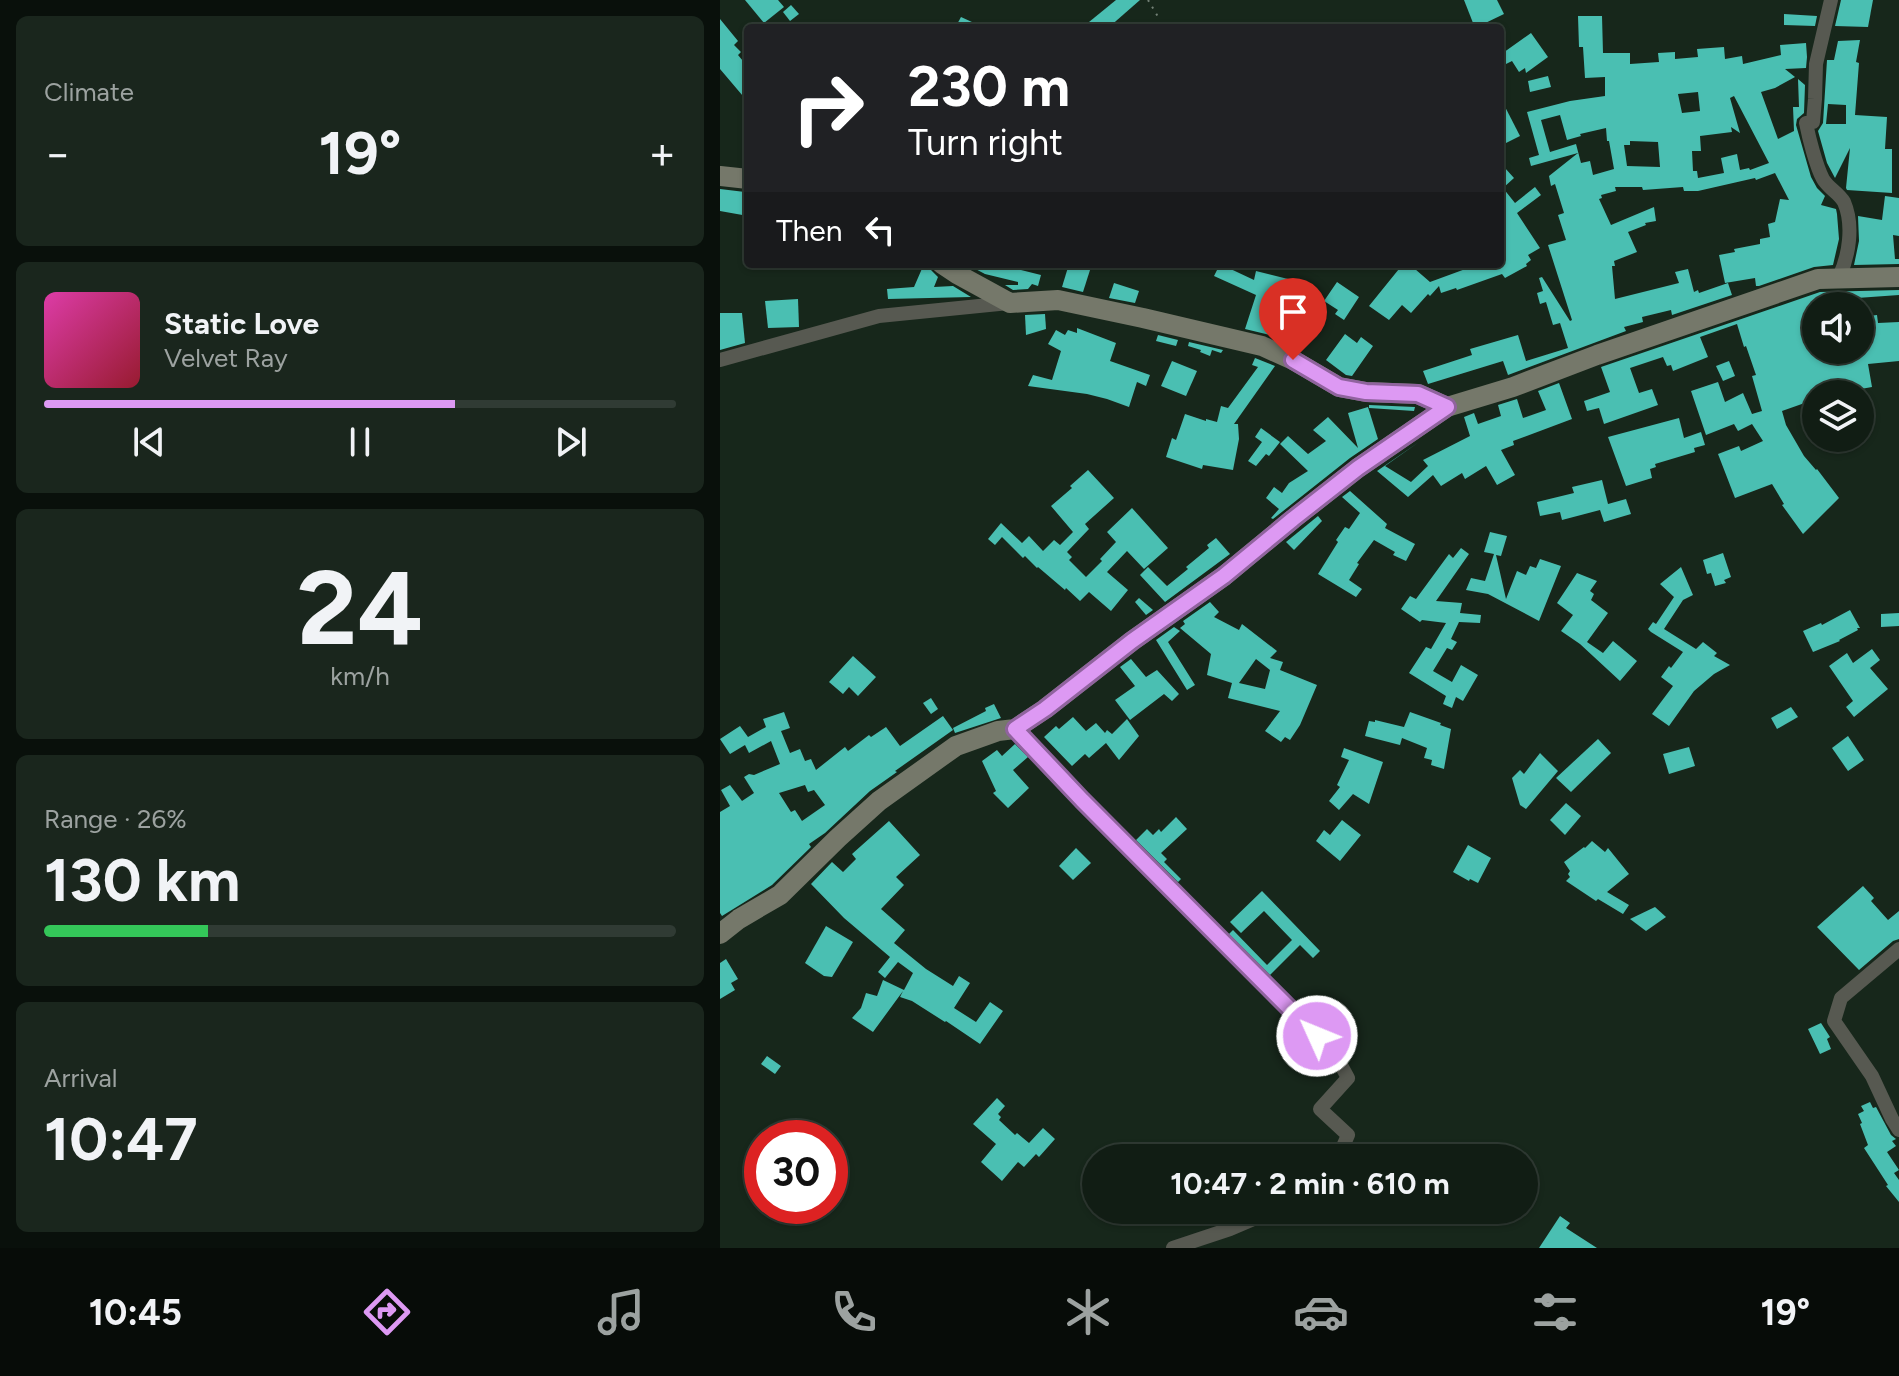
<!DOCTYPE html>
<html lang="en">
<head>
<meta charset="utf-8">
<style>
  :root { --surface:#111d14; --page:#1a261d; --text:#f1f3f6; --muted:#9ca2a0; --line:#303b34; --accent:#dd99f3 }
  body { margin:0; font-family:Figtree,sans-serif; background:var(--page); color:var(--text); height:100vh; display:flex; flex-direction:column; font-size:30px; white-space:nowrap }
  * { box-sizing:border-box; margin:0 }
  p { font-size:26px; color:var(--muted) }
  .icon { flex:none; width:44px; height:44px; fill:none; stroke:currentColor; stroke-width:2; stroke-linecap:round; stroke-linejoin:round }
  .map { position:relative; flex:1; overflow:hidden }
  .side { display:flex; flex-direction:column; gap:16px; padding:16px; background:#09100b; width:720px }
  .side>* { flex:none }
  .hud { position:absolute; left:24px; top:24px; width:760px; height:244px; border-radius:8px; box-shadow:0 2px 6px #0004,0 0 0 2px var(--line); background:#202124; color:#fff; overflow:hidden }
  .fabs { position:absolute; left:1082px; top:292px; display:grid; gap:16px }
  .fabs a { display:grid; place-items:center; width:72px; height:72px; border-radius:50%; background:var(--surface); box-shadow:0 2px 6px #0004,0 0 0 2px var(--line); font-size:40px }
  .speed { position:absolute; left:24px; top:1120px; display:flex; gap:16px; font-size:40px; font-weight:700; text-align:center }
  .speed>* { display:grid; place-content:center; width:104px; height:104px; border-radius:50%; background:var(--surface); box-shadow:0 2px 6px #0004,0 0 0 2px var(--line); line-height:1 }
  .speed .limit { border:12px solid #d22; background:#fff; color:#111 }
  .pin { position:absolute; display:grid; place-items:center; width:68px; height:68px; color:#fff; margin:-82px -34px; border-radius:50% 50% 50% 0; rotate:-45deg; box-shadow:0 0 8px #0007 }
  .pin .icon { rotate:45deg }
  .me { position:absolute; width:88px; margin:-44px; rotate:314deg; stroke-linejoin:round; filter:drop-shadow(0 0 6px #0008) }
  .turn { display:flex; align-items:center; gap:28px; height:168px; padding:0 32px; font-size:36px }
  .turn .icon { width:104px; height:104px; stroke-width:2.5 }
  .turn b { display:block; font-size:56px; line-height:68px }
  .then { display:flex; align-items:center; height:76px; padding:0 32px; background:#0003; gap:16px; font-size:30px }
  .big { font-size:60px; font-weight:700; line-height:1.1 }
  .side .card { flex:1; display:flex; flex-direction:column; justify-content:center; gap:12px; min-width:0; padding:0 28px; border-radius:12px; background:var(--page) }
  .side .dial { align-items:center; gap:0 }
  .dial b { font-size:104px; line-height:1 }
  .song { display:flex; align-items:center; gap:24px }
  .cover { width:96px; height:96px; border-radius:12px; background:linear-gradient(135deg,hsl(320 70% 55%),hsl(350 70% 35%)) }
  .played { height:8px; border-radius:4px; background:linear-gradient(90deg,var(--accent) 65%,var(--line) 65%) }
  .keys { display:flex; justify-content:space-around; direction:ltr }
  .heat { display:flex; justify-content:space-between; align-items:center; font-size:44px; direction:ltr }
  .charge { height:12px; border-radius:6px; background:linear-gradient(90deg,#34c759 26%,var(--line) 0) }
  .trip { position:absolute; left:362px; top:1144px; width:456px; height:80px; border-radius:40px; background:var(--surface); box-shadow:0 2px 6px #0004,0 0 0 2px var(--line); font-weight:700; line-height:80px; text-align:center }
  .menu { display:flex; height:128px; justify-content:space-around; align-items:center; background:#070c08; color:var(--muted) }
  .menu .icon { width:56px; height:56px }
  .menu .current { color:var(--accent) }
  .menu b { font-size:36px; color:var(--text) }
  main { display:flex; flex:1; min-height:0 }
  .map>svg:first-child { display:block }
  .building { fill:#4abfb2; fill-rule:evenodd }
  .lines { fill:none; stroke-linecap:round; stroke-linejoin:round }
  .path { stroke:#738076; stroke-width:2; stroke-dasharray:2 6; stroke-linecap:butt }
  .street { stroke:#575951; stroke-width:14 }
  .secondary { stroke:#75786a; stroke-width:20 }
  .route-casing { stroke:#90639e; stroke-width:20 }
  .route { stroke:#dd99f3; stroke-width:14 }
</style>
</head>
<body>
<main>
<section class="side">
<div class="card"><p>Climate</p>
<div class="heat"><a>−</a><b class="big">19°</b><a>+</a></div>
</div>
<div class="card">
<div class="song"><i class="cover"></i><div><b>Static Love</b><p>Velvet Ray</p></div></div>
<div class="played"></div>
<div class="keys"><svg class="icon" aria-label="previous" viewBox="0 0 24 24"><path d="M18 5L8 12l10 7zM5 5v14"/></svg><svg class="icon" aria-label="pause" viewBox="0 0 24 24"><path d="M8 5v14M16 5v14"/></svg><svg class="icon" aria-label="next" viewBox="0 0 24 24"><path d="M6 5l10 7-10 7zM19 5v14"/></svg></div>
</div>
<div class="card dial"><b>24</b><p>km/h</p></div>
<div class="card"><p>Range · 26%</p><b class="big">130 km</b><div class="charge"></div></div>
<div class="card"><p>Arrival</p><b class="big">10:47</b></div>
</section>
<div class="map">
<svg width="1179" height="1248" viewBox="0 0 1179 1248">
  <rect width="100%" height="100%" fill="#17271b"/>
  <g class="building">
    <path d="M25 0H58L64 7 44 23Z"/>
    <path d="M396 0H420L388 28H374L369 22Z"/>
    <path d="M744 0H777L784 14 755 28Z"/>
    <path d="M1121 0H1153L1148 27 1115 26Z"/>
    <path d="M71 5 79 14 70 21 63 12Z"/>
    <path d="M1064 14 1097 16 1095 26 1064 25Z"/>
    <path d="M858 16H882L883 53H910V64L939 62 938 53 955 52V59L978 57 977 49 1004 47 1005 59 1022 56 1023 64 1061 55 1060 45 1086 43 1087 57 1086 68 1065 69 1075 77 1055 88 1041 92 1058 139 1074 131 1073 107H1079L1078 79 1085 85 1084 113 1077 119 1076 125 1091 177 1097 188 1105 196 1101 205 1116 209 1117 214 1119 239 1113 265 1094 267 1039 286H1036L1035 278 1005 283 999 255 1015 252 1014 249 1040 244V239L1050 237 1048 224 1055 222 1060 199 1069 200 1055 173 1036 180 1035 178 978 191H964L963 187 923 190 922 187H895L896 191 881 195 882 198 879 199 891 225 934 207 936 221 925 223 926 225 908 232 917 252 894 261 895 266H892L895 299 959 283 955 272 968 269 974 292 978 290 979 293 1008 283 1012 295 952 315 951 310 922 317 923 322 904 327 906 331 788 375 783 361 708 384 703 371 752 355 750 349 798 335 806 361 848 348 840 323 833 325 826 302 820 304 817 293 823 291 819 278 822 277 850 321 852 320 828 245 846 240 838 215 844 213 835 184 831 186 829 176 858 153 811 166 809 158 819 155 807 112 850 101 885 96V77L865 78 863 47H859ZM978 92 980 111 962 113 958 94ZM1014 96 1049 163 1030 170 1029 168 1020 170 1017 154 1001 158 1004 173 978 178 977 171H973L972 151H981L980 136 1012 132 1011 127 1020 133 1010 98ZM840 115 847 140 861 136 860 134 886 128 887 141H889L894 169 873 175 870 161 861 163 856 144 830 152 821 120ZM910 141 938 142 940 167 907 166 904 145H910Z"/>
    <path d="M241 17 265 28H235Z"/>
    <path d="M0 19 18 41 14 45 21 52 18 55 28 67V102L0 69Z"/>
    <path d="M811 33 828 57 806 73 805 68 799 72 792 61 780 67V55Z"/>
    <path d="M1140 40 1136 62 1139 63 1135 115 1167 117 1165 149H1172V193L1127 190 1126 188 1130 148 1115 178 1107 163 1098 131 1103 123 1107 60H1114L1118 41ZM1108 104 1126 105V124H1106Z"/>
    <path d="M828 76 831 87 810 92 808 81Z"/>
    <path d="M780 97 800 136 780 146Z"/>
    <path d="M785 168 794 178 783 188 795 203 815 187 821 195 797 213 820 248 808 255 811 260 806 264 807 266 785 278 782 274 737 290 736 288 721 293 719 286 710 296 708 294 691 313 682 305 669 320 649 306 683 264H699L695 269 710 282 759 264H780V173Z"/>
    <path d="M0 189 25 192 22 205 28 207V216L0 211Z"/>
    <path d="M1165 196 1179 198V236L1173 235 1175 259H1179V264L1134 265 1139 241 1138 216 1162 220Z"/>
    <path d="M204 264H209L211 270 218 277 214 287 233 286 251 297 168 299 167 289 194 287Z"/>
    <path d="M246 264H277L321 275 318 286 312 284 308 289 293 290 285 285H298V282L265 274Z"/>
    <path d="M349 264 370 270 363 292 342 287Z"/>
    <path d="M500 264 534 280 536 271 568 279 550 335 525 329 536 295 494 276Z"/>
    <path d="M617 282 639 297 624 320 615 314 618 310 604 301Z"/>
    <path d="M394 283 419 291 415 303 389 298Z"/>
    <path d="M1179 290V295L1137 298 1139 306H1096V350H1140V317L1157 315 1158 323 1179 322V361L1148 364 1152 387 1113 394H1096V399L1062 411 1066 425 1084 456 1096 470 1097 469 1119 498 1083 534 1062 505 1064 504 1052 484 1015 498 998 454 1019 446 1021 451 1043 441 1032 424 1018 431 1014 424 986 435 971 391 998 382 1005 402 1023 393 1032 414 1042 411 1032 376 1036 375 1026 346 1024 347 1017 324 980 337 988 357 953 371 951 365 947 366 943 357 910 368 919 393 932 389 938 405 884 424 879 408 867 411 864 401 890 392 881 367 1100 292Z"/>
    <path d="M78 299 79 327 48 328 45 301Z"/>
    <path d="M0 313H22L25 343 0 350Z"/>
    <path d="M325 314 326 329 306 335 305 315Z"/>
    <path d="M357 328 396 343 390 361 430 375 426 386 417 382 409 407 387 399 367 394 308 386 313 375 332 380 341 351 328 344 336 330 345 335 348 330 357 333Z"/>
    <path d="M625 334 637 343 641 337 653 346 632 376 626 375 606 360Z"/>
    <path d="M438 335 458 340 456 346 436 341Z"/>
    <path d="M469 342 503 350 501 353 492 350 490 356 480 352 481 350 468 346Z"/>
    <path d="M535 358 555 366 514 424H518L519 439 513 470 483 465 482 469 446 457 452 438 456 440 465 414 486 421V419L497 422 501 406 508 408 538 367 532 365Z"/>
    <path d="M452 361 477 371 466 396 441 386Z"/>
    <path d="M1009 361 1015 376 1003 381 996 366Z"/>
    <path d="M839 383 852 419 793 441 794 445 781 450 795 475 777 485 766 466 745 479 742 473 721 486 713 475 688 497 657 471 699 442 665 466 691 482 708 466 703 460 750 436 744 417 754 413 758 424 781 416 778 405 797 399 803 418 826 410 818 391Z"/>
    <path d="M649 405 695 407 694 411 649 408Z"/>
    <path d="M648 407 658 439 630 458 553 519 551 518 559 509 546 498 554 487 562 493 569 483 588 471 560 444 568 436 588 454 606 441 593 430 608 417 638 448 628 413Z"/>
    <path d="M959 418 964 438 981 432 985 445 974 448 975 452 935 464 936 467 930 469 932 478 906 486 888 437Z"/>
    <path d="M541 428 560 442 549 456 546 454 536 466 528 461 542 442 535 437Z"/>
    <path d="M368 470 394 498 365 524 369 529 347 552 352 557 349 560 366 577 382 561 380 559 396 542 387 532 412 508 448 548 424 569 407 551 387 572 408 590 391 611 369 592 360 601 346 588 345 590 318 567 317 568 305 556 303 558 282 537 275 545 268 539 281 523 302 543 309 536 323 551 334 540 340 545 353 532 331 506 352 488 350 486Z"/>
    <path d="M882 480 888 504 906 499 911 514 884 522 880 510 842 520 840 512 820 516 817 502 854 493 852 487Z"/>
    <path d="M630 491 667 524 665 528 695 544 686 561 673 555 675 552 654 540 637 563 639 564 629 580 642 589 636 597 598 574 618 542 616 540 625 527 629 529 640 513 622 497Z"/>
    <path d="M598 516 602 521 574 550 566 542Z"/>
    <path d="M770 532 787 536 781 556 776 555 786 599 797 571 806 575 810 566 816 568 820 559 841 566 819 621 768 594 746 590 751 578 765 581 774 554 764 552Z"/>
    <path d="M496 538 510 554 445 602 420 575 428 567 447 586 468 569 466 567 489 548 487 545Z"/>
    <path d="M741 548 749 554 716 601 742 603 740 613 761 615 760 623 739 622 731 639 737 642 732 650 727 648 713 671 732 682 741 665 758 675 743 701 736 697 732 708 723 704 726 696 689 673 706 647 711 649 726 623 702 620 700 622 681 609 690 596 696 599 729 554 733 558Z"/>
    <path d="M1003 553 1011 577 1004 580 1006 583 995 586 991 573 987 574 983 560Z"/>
    <path d="M961 567 973 595 963 600 944 629 976 649 983 642 997 653 994 656 1010 665 994 674 974 691 949 726 932 714 953 686 941 677 949 666 951 668 963 652 931 632 928 629 933 622 936 624 954 597 940 584Z"/>
    <path d="M857 573 877 581 870 591 874 594 871 600 888 613 867 642 883 653 893 641 917 661 900 681 860 644 841 631 853 615 837 603Z"/>
    <path d="M419 598 433 610 426 615 415 602Z"/>
    <path d="M490 602 499 612 494 617 519 630 522 624 557 651 550 658 563 662 560 670 597 685 580 725 570 740 565 737 561 742 545 731 560 711 508 698 512 683 487 675 491 654 460 628 465 624 463 621ZM536 659 550 670 545 689 519 683Z"/>
    <path d="M1130 610 1140 628H1137L1138 630 1119 640 1120 641 1093 652 1083 631 1101 623 1102 625Z"/>
    <path d="M1179 613V626L1161 627V614Z"/>
    <path d="M454 627 460 631 448 642 475 685 467 690 436 640Z"/>
    <path d="M1152 649 1160 660 1150 668 1168 689 1134 717 1126 707 1133 701 1109 666 1127 653 1133 663Z"/>
    <path d="M133 656 156 677 138 696 129 687 123 694 109 682Z"/>
    <path d="M411 659 426 677 437 670 459 694 452 701 444 694 410 720 395 700 415 686 400 667Z"/>
    <path d="M211 698 218 709 211 714 203 703Z"/>
    <path d="M274 704 281 718 235 733 233 728 266 711 265 708Z"/>
    <path d="M1071 707 1078 717 1057 729 1051 718Z"/>
    <path d="M64 712 70 728 61 731 70 753 80 749 85 761 91 759 96 770 125 747 128 751 149 735 151 737 166 727 180 746 223 716 233 730 175 771 177 772 150 791 105 833 89 844 91 847 52 885 2 916 0 913V812L10 806 1 790 10 785 22 801 34 793 24 777 29 774 34 775 60 764 51 741 29 753 25 745 10 754 0 739 20 726 28 737 46 727 43 719ZM85 785 88 792 94 790 105 805 82 821 75 810 71 812 59 793Z"/>
    <path d="M690 712 721 723 720 725 731 729 724 769 711 765 712 760 704 758 707 748 682 738 680 745 645 736 649 721 655 722V720L684 727Z"/>
    <path d="M353 717 366 731 376 723 385 733 387 730 392 734 407 719 419 736 399 760 386 743 369 758 365 754 352 766 324 737 336 726 339 729Z"/>
    <path d="M1128 736 1144 760 1128 771 1112 748Z"/>
    <path d="M878 739 891 753 851 792 836 778Z"/>
    <path d="M295 744 308 757 293 770 309 788 288 808 273 793 276 791 262 761 277 750 282 756Z"/>
    <path d="M969 747 975 766 949 774 943 754Z"/>
    <path d="M624 748 663 762 649 804 633 794 619 810 609 801 620 787 617 785 629 760 621 757Z"/>
    <path d="M820 753 838 771 806 809 800 805 792 778 800 770 804 774Z"/>
    <path d="M846 803 861 816 845 835 830 820Z"/>
    <path d="M456 817 467 829 441 853 447 859 444 862 461 879 458 882 416 840 427 829 433 835 439 829 441 832Z"/>
    <path d="M622 820 641 835 620 861 596 841 604 830 610 835Z"/>
    <path d="M169 821 200 855 176 877 184 885 161 909 185 930 174 943 206 969 233 986 239 976 250 983 234 1008 256 1022 270 1002 283 1011 260 1044 226 1021 225 1022 192 1001 180 997 183 991 153 1032 132 1018 141 1008 146 993 157 996 163 980 184 990 193 973 178 962 165 978 158 972 170 957 124 918 91 884 112 862 123 872 136 859 132 854Z"/>
    <path d="M872 841 885 852 888 848 909 874 887 892 909 905 903 914 878 899 876 901 846 881 850 877 848 874 850 871 844 862 864 847 865 848Z"/>
    <path d="M748 845 771 858 758 883 750 879 749 881 733 872Z"/>
    <path d="M356 848 371 863 353 880 339 866Z"/>
    <path d="M1143 886 1154 898 1151 901 1168 920 1179 911V939L1173 941 1139 970 1097 927Z"/>
    <path d="M542 891 600 951 593 958 580 945 550 975 509 934 513 930 547 965 572 940 544 911 521 933 510 922Z"/>
    <path d="M935 907 946 917 926 931 910 919Z"/>
    <path d="M106 926 133 942 112 977 104 976 85 963Z"/>
    <path d="M6 959 18 979 11 983 15 990 0 999V963Z"/>
    <path d="M1101 1023 1110 1037 1107 1039 1111 1049 1100 1054 1088 1029Z"/>
    <path d="M47 1056 61 1066 55 1074 41 1064Z"/>
    <path d="M277 1098 285 1106 278 1114 281 1117 279 1120 295 1135 297 1133 309 1143 323 1128 335 1139 319 1157 316 1154 304 1167 298 1162 282 1181 261 1162 276 1144 253 1124Z"/>
    <path d="M1150 1102 1153 1108 1156 1107 1171 1135 1176 1139 1172 1141 1176 1146 1167 1152 1179 1170 1174 1173 1179 1180V1202L1166 1186 1168 1185 1144 1148 1148 1145 1140 1124 1142 1123 1138 1114 1144 1111 1141 1106Z"/>
    <path d="M840 1216 850 1223 846 1228 877 1248H819Z"/>
  </g>
  <g class="lines">
    <path class="path" d="M428 0 440 20"/>
    <g class="street">
      <path d="M1111 0 1096 64 1095 99 1093 122 1086 123C1089 138 1096 166 1103 179 1108 188 1119 193 1124 202 1134 225 1129 256 1119 277"/>
      <path d="M0 360 159 316 289 303"/>
      <path d="M295 729 362 800 615 1054 628 1078 600 1109 628 1135 618 1158"/>
      <path d="M1179 949 1121 998 1114 1021 1152 1076 1172 1119 1179 1130"/>
      <path d="M453 1248 510 1229 555 1210"/>
    </g>
    <g class="secondary">
      <path d="M0 176 28 179"/>
      <path d="M222 264 237 274 290 303 338 300 423 318 542 346 573 360 619 387 646 392 698 394 727 407"/>
      <path d="M0 934 19 919 60 895 118 838 159 801 236 746 278 731 295 729 325 709 412 641 504 576 573 519 638 468 727 407 793 387 877 355 1098 279 1179 277"/>
    </g>
  </g>
  <g class="lines">
    <defs>
      <path id="route" d="M573 360 619 387 646 392 698 394 727 407 638 468 573 519 504 576 412 641 325 709 295 729 362 800 597 1036"/>
    </defs>
    <use href="#route" class="route-casing"/>
    <use href="#route" class="route"/>
  </g>
</svg>
<div class="fabs">
<a><svg class="icon" aria-label="sound" viewBox="0 0 24 24"><path d="M4 9h4l5-4v14l-5-4H4zM17 9q2 3 0 6"/></svg></a>
<a><svg class="icon" aria-label="layers" viewBox="0 0 24 24"><path d="M12 4l9 5-9 5-9-5zM3 14l9 5 9-5"/></svg></a>
</div>
<div class="speed"><div class="limit">30</div></div>
<div class="pin" style="left:573px;top:360px;background:#d93025"><svg class="icon" aria-label="arrive" viewBox="0 0 24 24"><path d="M6 21V4h12l-3 4 3 4H6"/></svg></div>
<svg class="me" style="left:597px;top:1036px" viewBox="-20 -20 40 40"><circle r="17" fill="#dd99f3" stroke="#fff" stroke-width="3"/><path d="M0-11L8 9 0 5-8 9z" fill="#fff"/></svg>
<div class="trip">10:47 · 2 min · 610 m</div>
<div class="hud">
<div class="turn"><svg class="icon" aria-label="right" viewBox="0 0 24 24"><path d="M7 20v-9h11M14 6l5 5-5 5"/></svg><div><b>230 m</b>Turn right</div></div>
<div class="then">Then<svg class="icon" aria-label="left" viewBox="0 0 24 24"><path d="M17 20v-9H6M10 6l-5 5 5 5"/></svg></div>
</div>
</div>
</main>
<nav class="menu">
<b>10:45</b>
<svg class="icon current" aria-label="directions" viewBox="0 0 24 24"><path d="M12 3l9 9-9 9-9-9zM9 14v-3h6M13 9l2 2-2 2"/></svg>
<svg class="icon" aria-label="music" viewBox="0 0 24 24"><path d="M9 18V5l10-2v13"/><circle cx="6" cy="18" r="3"/><circle cx="16" cy="16" r="3"/></svg>
<svg class="icon" aria-label="phone" viewBox="0 0 24 24"><path d="M5 4h4l2 5-3 2q2 4 5 5l2-3 5 2v4C11 20 4 13 5 4z"/></svg>
<svg class="icon" aria-label="climate" viewBox="0 0 24 24"><path d="M12 3v18M4 7l16 10M4 17L20 7"/></svg>
<svg class="icon" aria-label="car" viewBox="0 0 24 24"><path d="M5 17H2v-5l4-1 3-4h7l3 4 3 1v5h-3M9 17h6M6 11h13"/><circle cx="7" cy="17" r="2"/><circle cx="17" cy="17" r="2"/></svg>
<svg class="icon" aria-label="filters" viewBox="0 0 24 24"><path d="M4 7h16M4 17h16"/><circle cx="9" cy="7" r="2"/><circle cx="15" cy="17" r="2"/></svg>
<b>19°</b>
</nav>
</body>
</html>
